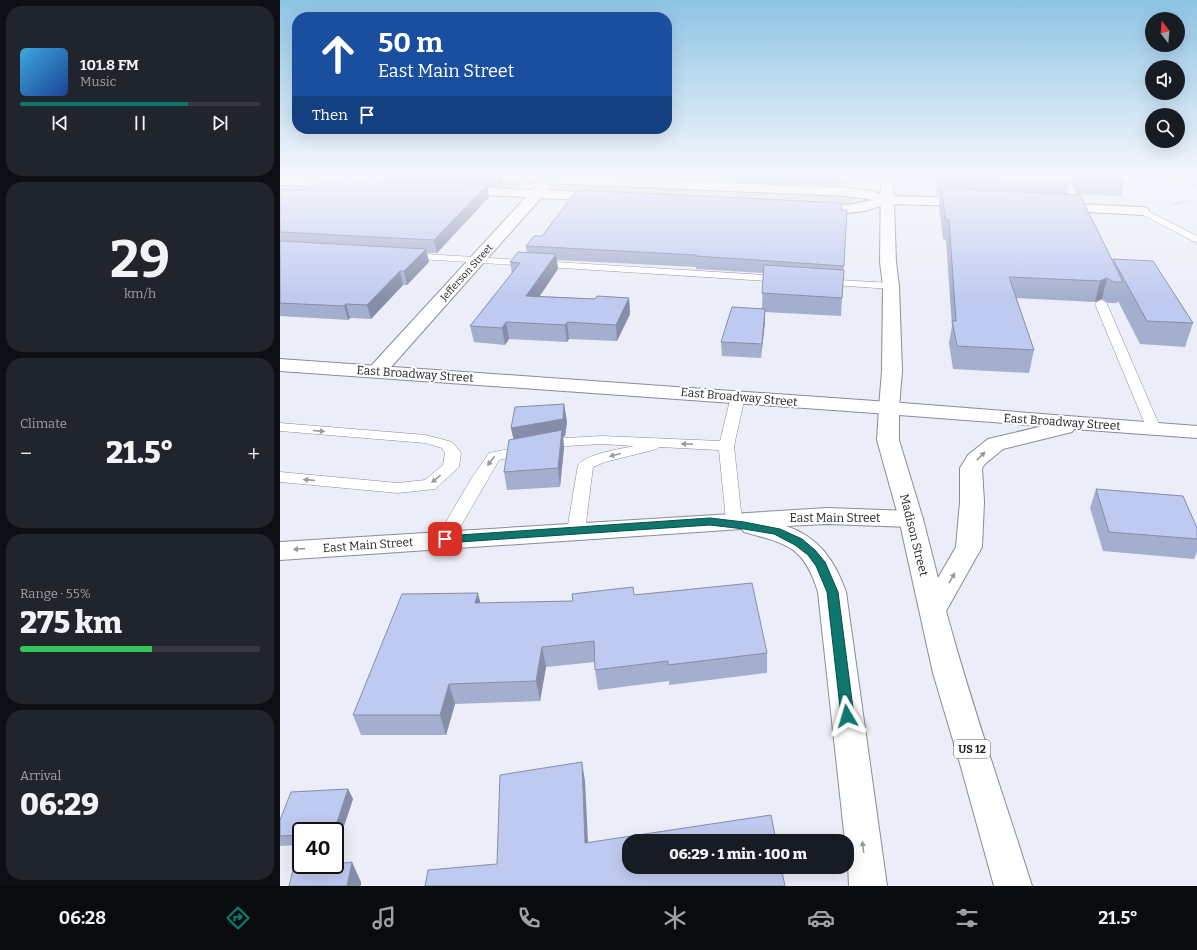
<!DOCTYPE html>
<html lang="en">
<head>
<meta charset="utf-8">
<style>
  :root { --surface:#171b24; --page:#20242c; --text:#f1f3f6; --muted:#9ea1a6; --line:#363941; --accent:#0f766e }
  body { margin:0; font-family:Bitter,serif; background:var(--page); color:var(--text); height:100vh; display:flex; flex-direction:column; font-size:15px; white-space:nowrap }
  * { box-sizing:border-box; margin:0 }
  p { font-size:13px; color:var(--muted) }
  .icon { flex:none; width:22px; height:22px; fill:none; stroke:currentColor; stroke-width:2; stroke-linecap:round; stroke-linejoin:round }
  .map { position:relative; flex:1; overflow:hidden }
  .panel { display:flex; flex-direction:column; gap:6px; padding:6px; background:#0d0f14; width:280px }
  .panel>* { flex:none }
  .banner { position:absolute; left:12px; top:12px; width:380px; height:122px; border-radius:16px; box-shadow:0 4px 16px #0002; background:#1a4fa0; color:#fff; overflow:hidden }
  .needle { width:26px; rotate:344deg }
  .fabs { position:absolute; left:865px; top:12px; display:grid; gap:8px }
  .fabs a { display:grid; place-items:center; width:40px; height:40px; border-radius:50%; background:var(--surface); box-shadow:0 4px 16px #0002; font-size:20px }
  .speed { position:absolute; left:12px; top:822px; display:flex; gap:8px; font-size:20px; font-weight:700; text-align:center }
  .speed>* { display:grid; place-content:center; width:52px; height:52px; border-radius:50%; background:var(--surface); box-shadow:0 4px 16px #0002; line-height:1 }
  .speed .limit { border:2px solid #111; border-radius:6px; background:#fff; color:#111 }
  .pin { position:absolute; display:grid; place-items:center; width:34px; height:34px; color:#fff; margin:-17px; border-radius:8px; box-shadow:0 2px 6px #0006 }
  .me { position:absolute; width:44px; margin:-22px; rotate:353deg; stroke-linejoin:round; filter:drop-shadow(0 0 3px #0008) }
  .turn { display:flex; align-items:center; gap:14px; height:84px; padding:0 20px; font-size:18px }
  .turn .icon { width:52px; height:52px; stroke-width:2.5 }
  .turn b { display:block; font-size:28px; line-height:34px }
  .then { display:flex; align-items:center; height:38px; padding:0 20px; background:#0003; gap:8px; font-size:15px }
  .big { font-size:30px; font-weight:800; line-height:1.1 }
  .panel .card { flex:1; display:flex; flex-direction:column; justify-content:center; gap:6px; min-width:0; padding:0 14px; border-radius:16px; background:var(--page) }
  .panel .dial { align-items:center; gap:0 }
  .dial b { font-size:52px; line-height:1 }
  .song { display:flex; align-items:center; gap:12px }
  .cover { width:48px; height:48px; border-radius:6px; background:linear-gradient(135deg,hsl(200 70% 55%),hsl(220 70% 35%)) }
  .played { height:4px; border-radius:2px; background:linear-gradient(90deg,var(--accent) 70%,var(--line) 70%) }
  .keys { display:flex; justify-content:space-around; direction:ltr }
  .heat { display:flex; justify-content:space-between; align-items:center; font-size:22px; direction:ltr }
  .charge { height:6px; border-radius:3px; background:linear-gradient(90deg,#34c759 55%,var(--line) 0) }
  .trip { position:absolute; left:342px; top:834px; width:232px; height:40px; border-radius:16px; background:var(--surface); box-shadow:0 4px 16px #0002; font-weight:800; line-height:40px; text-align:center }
  .dock { display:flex; height:64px; justify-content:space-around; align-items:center; background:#090b0e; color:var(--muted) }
  .dock .icon { width:28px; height:28px }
  .dock .current { color:var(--accent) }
  .dock b { font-size:18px; color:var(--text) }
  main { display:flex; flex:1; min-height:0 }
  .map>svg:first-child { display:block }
  .green { fill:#c5e0cc }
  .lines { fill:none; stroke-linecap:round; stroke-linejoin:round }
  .stream { fill:#a6dbdd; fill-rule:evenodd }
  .service-casing { stroke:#898c95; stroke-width:1 }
  .minor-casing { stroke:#898c95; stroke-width:2 }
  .tertiary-casing { stroke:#898c95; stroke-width:2 }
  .primary-casing { stroke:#898c95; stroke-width:2 }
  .trunk-casing { stroke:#898c95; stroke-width:2 }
  .path { stroke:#92949c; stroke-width:1.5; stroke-dasharray:1.5 2; stroke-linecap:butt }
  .service { fill:#fff; fill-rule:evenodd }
  .minor { fill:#fff; fill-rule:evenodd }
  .tertiary { fill:#fff; fill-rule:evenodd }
  .primary { fill:#fff; fill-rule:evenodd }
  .trunk { fill:#fff; fill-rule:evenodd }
  .wall { fill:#a4aece }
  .shaded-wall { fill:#868da8 }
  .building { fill:#bfcaf0; stroke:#868da8 }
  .oneway { fill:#9a9b9c }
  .route { fill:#0f766e; stroke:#0a4d48 }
  .labels { text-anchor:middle; stroke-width:4; stroke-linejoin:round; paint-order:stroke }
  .far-street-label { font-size:10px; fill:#1f2024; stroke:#fff }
  .shield { fill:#fff; stroke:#626366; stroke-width:1 }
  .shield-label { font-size:11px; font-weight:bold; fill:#1f2024 }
  .street-label { font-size:12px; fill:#1f2024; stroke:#fff }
</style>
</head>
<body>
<main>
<section class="panel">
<div class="card">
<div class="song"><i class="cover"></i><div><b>101.8 FM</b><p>Music</p></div></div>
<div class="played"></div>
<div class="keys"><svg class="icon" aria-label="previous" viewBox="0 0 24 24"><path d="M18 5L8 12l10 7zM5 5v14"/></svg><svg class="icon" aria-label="pause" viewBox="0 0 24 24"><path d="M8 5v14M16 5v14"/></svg><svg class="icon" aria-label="next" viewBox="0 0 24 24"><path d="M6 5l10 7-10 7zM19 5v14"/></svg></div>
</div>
<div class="card dial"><b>29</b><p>km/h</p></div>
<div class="card"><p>Climate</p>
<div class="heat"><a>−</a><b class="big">21.5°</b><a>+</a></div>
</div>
<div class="card"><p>Range · 55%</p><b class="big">275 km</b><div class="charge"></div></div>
<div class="card"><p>Arrival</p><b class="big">06:29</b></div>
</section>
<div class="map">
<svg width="917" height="886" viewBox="0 0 917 886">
  <rect width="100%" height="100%" fill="#ebeef8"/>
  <g class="green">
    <path d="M0 175H111L242 181V182L238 187 231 188 0 177Z"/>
    <path d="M292 184 568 197 574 198V203L567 204 280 189 285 185Z"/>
  </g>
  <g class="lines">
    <path class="stream" d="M892 175H898L917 187V192Z"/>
    <defs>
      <g id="service">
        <path d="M862 208 917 236V243L859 213 857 211Z"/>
        <path d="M129 253 502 276 508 279 502 282 125 258 124 256 125 254Z"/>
        <path d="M542 279 611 283 615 284 617 286 615 288 611 289 538 284 536 282Z"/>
        <path d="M821 300 825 302 827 304 881 429 879 432 874 433 869 432 867 429 815 304 817 302Z"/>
        <path d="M458 392 463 393 465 396 454 446 462 520 460 524 454 526 448 524 446 520 439 450 379 447 377 449 325 462 313 467 305 531 302 535 296 537 290 535 287 531 298 465C306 454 340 449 354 446L322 444 285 446 219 460 171 543 165 545 159 543 156 539 191 479 209 453 285 438 322 436 440 441 451 396 453 393Z"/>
        <path d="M0 423 146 435 172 442 181 453 179 467 155 489 118 493 0 482V472L118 483 145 480 163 465 165 453 162 448 145 443 0 431Z"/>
      </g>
      <g id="minor">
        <path d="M178 175H261L566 188 590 191 607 196 689 198 694 199 696 202 694 205 689 206 607 204 585 211 567 213 526 210 524 207 526 204 531 203 567 205 593 200 566 196 266 183 271 186 267 190 323 193 328 194 330 197 328 200 323 201 261 198 104 375 97 377 90 375 87 371 90 367 246 197 179 194 174 193 172 190 174 187 179 186 253 190 259 183 263 182 184 179 179 178Z"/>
        <path d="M0 177 67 180 72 181 74 184 72 187 67 188 0 185Z"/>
        <path d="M777 203 862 207 867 208 869 211 867 214 862 215 772 210 770 207 772 204Z"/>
      </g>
      <g id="tertiary">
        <path d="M601 175H613L616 262 619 286 622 371 619 408 616 412 609 414 602 412 599 408 602 371 603 286 600 262Z"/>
        <path d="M547 508 631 511 640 513 643 519 640 525 631 527 547 524 506 526C539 537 555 561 566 592L607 886H569L567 841H565L538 592C524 546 507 544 464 532L462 529 0 560V542Z"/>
      </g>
      <path id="primary" d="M0 359 609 402 616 404 619 408 616 412 609 414 0 371Z"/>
      <path id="trunk" d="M609 402 917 426V438L794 429 792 432 723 449 705 464 702 468 704 502 702 547 666 611C691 704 723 794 752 886H714L681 767 653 673 619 519 597 440 599 408 602 404ZM619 415 763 426 708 439 688 455 680 468V502L676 547 658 578 643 519 619 440Z"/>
    </defs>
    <use href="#service" class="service-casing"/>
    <use href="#minor" class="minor-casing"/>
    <use href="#tertiary" class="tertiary-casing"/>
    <use href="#primary" class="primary-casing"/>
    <use href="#trunk" class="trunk-casing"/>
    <path class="path" d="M893 204 917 200"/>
    <use href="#service" class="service"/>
    <use href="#minor" class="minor"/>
    <use href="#tertiary" class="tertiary"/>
    <use href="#primary" class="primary"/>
    <use href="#trunk" class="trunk"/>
  </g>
  <g class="wall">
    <path d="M61 175H221L222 182 219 186 207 185 209 197 157 253H147L149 262 127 285H123L91 319 70 318 68 320 0 316V189H28L62 178Z"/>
    <path d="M316 175H567L565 186 317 176Z"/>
    <path d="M655 175H781L788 186 786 194 833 261V259L913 323 905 347 860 344 838 301 837 303H828L822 299 815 302 736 298 754 350 749 373 673 369 669 343 672 326 666 240 663 239 659 206 660 195H657Z"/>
    <path d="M785 175H841L845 181 841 196 797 194Z"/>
    <path d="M561 210H567L561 316 485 312V322L481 358 442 356 441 342 482 308 483 273 416 269V267L277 260 278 269 259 296 315 299 349 298 350 314 337 341 289 339 287 342 229 339 225 345 194 342 190 326 232 274 230 262 247 253 246 246 262 236Z"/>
    <path d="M284 404 287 422 285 436 283 437 284 448 280 487 227 490 224 472 234 440 231 428Z"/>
    <path d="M816 489 917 528V552L914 559 823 551 810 508Z"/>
    <path d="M354 595 487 653V673L389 685V681L318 690 315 670V662L266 667 260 701 175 704 166 735H81L73 715 201 603 293 601Z"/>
    <path d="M68 789 73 799 58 844H55V831H21V845L0 846V820Z"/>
  </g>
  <g class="shaded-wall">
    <path d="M217 175H221L222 182 219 186Z"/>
    <path d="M566 175H567L565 186Z"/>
    <path d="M207 185 209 197 157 253 154 240Z"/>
    <path d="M146 249 149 262 127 285 124 271Z"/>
    <path d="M276 254 278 269 249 312 246 296Z"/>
    <path d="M120 271 123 285 91 319 87 305Z"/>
    <path d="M827 278 822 299 815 302 820 281Z"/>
    <path d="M349 298 350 314 337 341 336 325Z"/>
    <path d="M66 304 70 318 68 320 64 306Z"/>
    <path d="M485 309V322L481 358 482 344Z"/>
    <path d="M226 322 229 339 225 345 222 328Z"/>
    <path d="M287 322 289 339 287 342 285 325Z"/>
    <path d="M284 404 287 422 285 436 283 437 284 448 280 487 278 468 235 446 231 428Z"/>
    <path d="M198 593 203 613 195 603Z"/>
    <path d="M262 647 266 667 260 701 256 681Z"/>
    <path d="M169 684 175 704 166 735 160 715Z"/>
    <path d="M302 762 305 781 309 862 305 843Z"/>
    <path d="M68 789 73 799 58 844 55 837V831H54Z"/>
    <path d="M72 862 81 882V886H67Z"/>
  </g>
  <g class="building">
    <path d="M659 175H781L788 186 659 180Z"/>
    <path d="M797 175H841L845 181 800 179Z"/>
    <path d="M45 177 207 185 154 240 0 232V189H28Z"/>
    <path d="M661 188 800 195 843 282H834L827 278 820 281 729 277 754 350 677 346 672 321H676L669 220H666Z"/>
    <path d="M297 190 562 203 561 210H567L564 266 416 256V255L246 246 254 236H262Z"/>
    <path d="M0 241 146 249 124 271H120L87 305 66 304 64 306 0 303Z"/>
    <path d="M238 252 276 254 246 296 315 299 317 296 349 298 336 325 287 322 285 325 226 322 222 328 190 326 240 263 230 262Z"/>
    <path d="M833 259 873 261 913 323 867 321Z"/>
    <path d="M484 265 564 270 562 298 482 293Z"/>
    <path d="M452 307 485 309 482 344 441 342Z"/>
    <path d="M284 404 283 419 231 428 235 407Z"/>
    <path d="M282 430 278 468 224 472 229 440Z"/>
    <path d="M816 489 903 496 917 528V539L829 532Z"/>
    <path d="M472 583 487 653 388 665V661L315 670 314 641 262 647 256 681 169 684 160 715H73L122 594 198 593 195 603 293 601 292 594 353 587 354 595Z"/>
    <path d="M302 762 305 843 491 815 496 841H349V867H501L505 886H145L148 870 217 864 220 775Z"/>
    <path d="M68 789 54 831H21V835L0 836V820L11 792Z"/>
    <path d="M72 862 67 886H9L13 870Z"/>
  </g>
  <defs><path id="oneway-solid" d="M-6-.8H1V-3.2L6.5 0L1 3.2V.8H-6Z"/></defs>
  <g class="oneway">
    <use href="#oneway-solid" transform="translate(39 431) rotate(5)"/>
    <use href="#oneway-solid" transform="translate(407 444) rotate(-177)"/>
    <use href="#oneway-solid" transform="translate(335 455) rotate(166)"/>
    <use href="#oneway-solid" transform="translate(701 456) rotate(-44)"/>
    <use href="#oneway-solid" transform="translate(211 461) rotate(127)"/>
    <use href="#oneway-solid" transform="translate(156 479) rotate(141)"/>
    <use href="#oneway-solid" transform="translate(29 480) rotate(-175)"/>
    <use href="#oneway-solid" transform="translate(19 549) rotate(176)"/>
    <use href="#oneway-solid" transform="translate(672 578) rotate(-60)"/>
    <use href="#oneway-solid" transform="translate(583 847) rotate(-97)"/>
  </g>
  <linearGradient id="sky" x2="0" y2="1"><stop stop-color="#8dc4e4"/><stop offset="0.59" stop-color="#f6f7fc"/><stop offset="1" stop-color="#f6f7fc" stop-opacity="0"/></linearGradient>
  <rect width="917" height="299" fill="url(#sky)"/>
  <path class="route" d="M430 518 464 522 500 529 522 539 535 550 545 562 558 592 574 716 572 720 567 721 563 720 561 716 547 592 536 566 528 555 515 545 494 534 464 529 430 525 165 543 162 542 160 539 162 537 165 536Z"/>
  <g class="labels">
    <g class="far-street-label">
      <text transform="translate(186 272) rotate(-48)" y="4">Jefferson Street</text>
    </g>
    <rect class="shield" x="674" y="740" width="36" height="18" rx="3"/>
    <g class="shield-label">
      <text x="692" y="753">US 12</text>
    </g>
    <g class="street-label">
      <text transform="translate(135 374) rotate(4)" y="4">East Broadway Street</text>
      <text transform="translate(459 397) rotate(5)" y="4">East Broadway Street</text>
      <text transform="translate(782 422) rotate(4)" y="4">East Broadway Street</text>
      <text x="555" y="522">East Main Street</text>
      <text transform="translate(634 535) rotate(76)" y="4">Madison Street</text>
      <text transform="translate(88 545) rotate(-4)" y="4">East Main Street</text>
    </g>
  </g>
</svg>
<div class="fabs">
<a><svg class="needle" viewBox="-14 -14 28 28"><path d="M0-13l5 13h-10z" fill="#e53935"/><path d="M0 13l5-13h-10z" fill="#9ea1a6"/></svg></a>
<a><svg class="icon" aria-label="sound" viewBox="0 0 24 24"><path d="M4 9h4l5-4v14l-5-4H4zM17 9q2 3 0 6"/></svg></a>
<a><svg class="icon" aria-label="search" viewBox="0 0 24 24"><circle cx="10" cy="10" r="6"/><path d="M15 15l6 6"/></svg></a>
</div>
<div class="speed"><div class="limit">40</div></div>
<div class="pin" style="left:165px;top:539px;background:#d93025"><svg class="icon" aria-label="arrive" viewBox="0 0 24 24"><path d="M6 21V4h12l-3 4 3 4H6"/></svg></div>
<svg class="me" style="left:567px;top:716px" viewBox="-20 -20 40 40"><path d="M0-17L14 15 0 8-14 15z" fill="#0f766e" stroke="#fff" stroke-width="4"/></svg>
<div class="trip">06:29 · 1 min · 100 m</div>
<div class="banner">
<div class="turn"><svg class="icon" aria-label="ahead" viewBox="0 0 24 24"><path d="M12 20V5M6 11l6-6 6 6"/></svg><div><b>50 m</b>East Main Street</div></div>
<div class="then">Then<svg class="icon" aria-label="arrive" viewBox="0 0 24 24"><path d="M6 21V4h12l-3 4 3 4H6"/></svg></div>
</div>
</div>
</main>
<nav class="dock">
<b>06:28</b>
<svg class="icon current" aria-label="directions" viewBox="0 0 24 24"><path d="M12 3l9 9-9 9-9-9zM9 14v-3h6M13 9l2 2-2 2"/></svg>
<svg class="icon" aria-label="music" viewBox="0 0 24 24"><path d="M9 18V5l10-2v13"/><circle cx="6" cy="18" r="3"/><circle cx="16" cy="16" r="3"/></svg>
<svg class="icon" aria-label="phone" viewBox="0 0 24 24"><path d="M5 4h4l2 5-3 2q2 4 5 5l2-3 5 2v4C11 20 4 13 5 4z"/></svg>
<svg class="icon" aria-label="climate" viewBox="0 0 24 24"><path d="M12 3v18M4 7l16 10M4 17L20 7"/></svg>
<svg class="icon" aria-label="car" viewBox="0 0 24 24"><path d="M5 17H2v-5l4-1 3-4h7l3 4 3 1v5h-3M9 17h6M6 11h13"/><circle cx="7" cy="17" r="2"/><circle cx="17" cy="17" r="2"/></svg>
<svg class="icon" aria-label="filters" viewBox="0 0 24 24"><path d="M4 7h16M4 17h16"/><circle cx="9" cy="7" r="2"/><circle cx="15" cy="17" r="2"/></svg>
<b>21.5°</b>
</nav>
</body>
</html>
